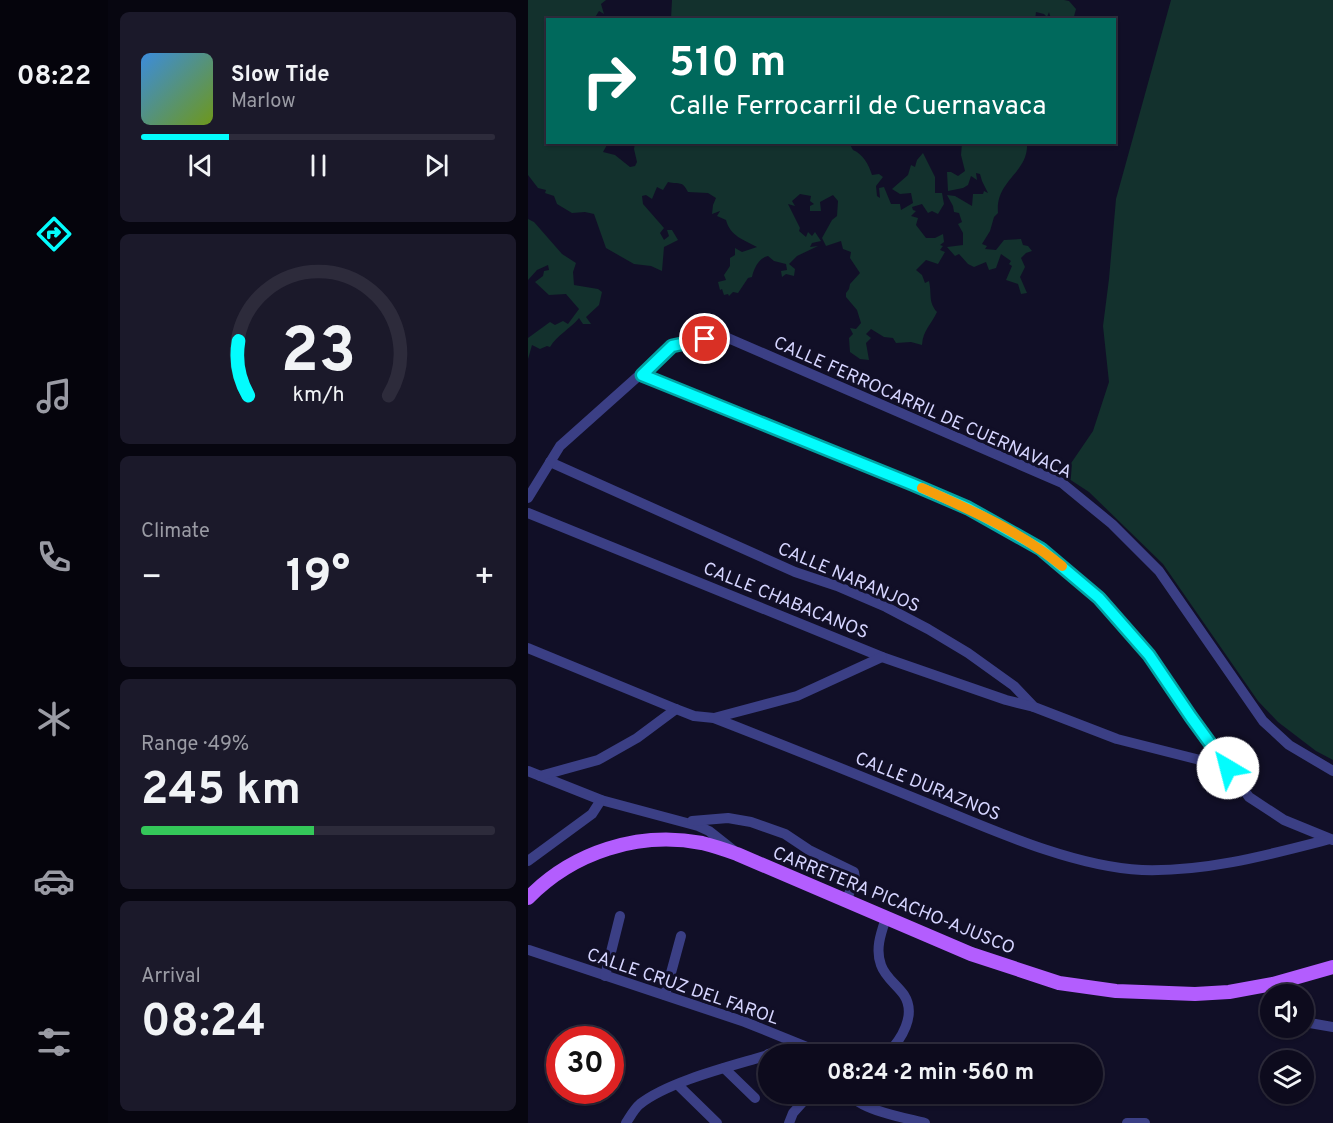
<!DOCTYPE html>
<html lang="en">
<head>
<meta charset="utf-8">
<style>
  :root { --surface:#0d0b1d; --page:#1b192a; --text:#f1f3f6; --muted:#9a9ba4; --line:#2d2b3b; --accent:#03fcfd }
  body { margin:0; font-family:Overpass,sans-serif; background:var(--page); color:var(--text); height:100vh; display:flex; flex-direction:column; font-size:22px; white-space:nowrap }
  * { box-sizing:border-box; margin:0 }
  p { font-size:20px; color:var(--muted) }
  .icon { flex:none; width:33px; height:33px; fill:none; stroke:currentColor; stroke-width:2; stroke-linecap:round; stroke-linejoin:round }
  .map { position:relative; flex:1; overflow:hidden }
  .details { display:flex; flex-direction:column; gap:12px; padding:12px; background:#070610; width:420px }
  .details>* { flex:none }
  .guide { position:absolute; left:18px; top:18px; width:570px; height:126px; border-radius:0px; box-shadow:0 2px 4px #0004,0 0 0 2px var(--line); background:#00695c; color:#fff; overflow:hidden }
  .tools { position:absolute; left:732px; top:984px; display:grid; gap:12px }
  .tools a { display:grid; place-items:center; width:54px; height:54px; border-radius:50%; background:var(--surface); box-shadow:0 2px 4px #0004,0 0 0 2px var(--line); font-size:30px }
  .speed { position:absolute; left:18px; top:1026px; display:flex; gap:12px; font-size:30px; font-weight:700; text-align:center }
  .speed>* { display:grid; place-content:center; width:78px; height:78px; border-radius:50%; background:var(--surface); box-shadow:0 2px 4px #0004,0 0 0 2px var(--line); line-height:1 }
  .speed .limit { border:9px solid #d22; background:#fff; color:#111 }
  .pin { position:absolute; display:grid; place-items:center; width:51px; height:51px; color:#fff; margin:-26px; border:3px solid #fff; border-radius:50%; box-shadow:0 2px 6px #0007 }
  .me { position:absolute; width:66px; margin:-33px; rotate:323deg; stroke-linejoin:round; filter:drop-shadow(0 0 4px #0008) }
  .turn { display:flex; align-items:center; gap:21px; height:126px; padding:0 24px; font-size:27px }
  .turn .icon { width:78px; height:78px; stroke-width:2.5 }
  .turn b { display:block; font-size:42px; line-height:51px }
  .big { font-size:45px; font-weight:700; line-height:1.1 }
  .details .card { flex:1; display:flex; flex-direction:column; justify-content:center; gap:9px; min-width:0; padding:0 21px; border-radius:9px; background:var(--page) }
  .details .dial { align-items:center; gap:0 }
  .dial svg { height:156px; overflow:visible; fill:none; stroke:var(--line); stroke-width:7; stroke-linecap:round; text-anchor:middle }
  .dial text { fill:var(--text); stroke:none }
  .song { display:flex; align-items:center; gap:18px }
  .cover { width:72px; height:72px; border-radius:9px; background:linear-gradient(135deg,hsl(210 70% 55%),hsl(80 70% 35%)) }
  .played { height:6px; border-radius:3px; background:linear-gradient(90deg,var(--accent) 25%,var(--line) 25%) }
  .keys { display:flex; justify-content:space-around; direction:ltr }
  .heat { display:flex; justify-content:space-between; align-items:center; font-size:33px; direction:ltr }
  .charge { height:9px; border-radius:4px; background:linear-gradient(90deg,#34c759 49%,var(--line) 0) }
  .trip { position:absolute; left:230px; top:1044px; width:345px; height:60px; border-radius:30px; background:var(--surface); box-shadow:0 2px 4px #0004,0 0 0 2px var(--line); font-weight:700; line-height:60px; text-align:center }
  main { display:flex; flex:1; min-height:0 }
  .dock { display:flex; flex-direction:column; width:108px; justify-content:space-around; align-items:center; background:#05040c; color:var(--muted) }
  .dock .icon { width:42px; height:42px }
  .dock .on { color:var(--accent) }
  .dock b { font-size:27px; color:var(--text) }
  .map>svg:first-child { display:block }
  .green { fill:#13312d }
  .lines { fill:none; stroke-linecap:round; stroke-linejoin:round }
  .minor { stroke:#3b3f85; stroke-width:10 }
  .major { stroke:#b35dfe; stroke-width:14 }
  .route-casing { stroke:#02a4a4; stroke-width:15 }
  .route { stroke:#03fcfd; stroke-width:10 }
  .slow { stroke:#f59e0b; stroke-width:10 }
  .labels { text-anchor:middle; stroke-width:6; stroke-linejoin:round; paint-order:stroke }
  .street-label { font-size:18px; fill:#d6d5ff; stroke:#110f27 }
</style>
</head>
<body>
<main>
<nav class="dock">
<b>08:22</b>
<svg class="icon on" aria-label="directions" viewBox="0 0 24 24"><path d="M12 3l9 9-9 9-9-9zM9 14v-3h6M13 9l2 2-2 2"/></svg>
<svg class="icon" aria-label="music" viewBox="0 0 24 24"><path d="M9 18V5l10-2v13"/><circle cx="6" cy="18" r="3"/><circle cx="16" cy="16" r="3"/></svg>
<svg class="icon" aria-label="phone" viewBox="0 0 24 24"><path d="M5 4h4l2 5-3 2q2 4 5 5l2-3 5 2v4C11 20 4 13 5 4z"/></svg>
<svg class="icon" aria-label="climate" viewBox="0 0 24 24"><path d="M12 3v18M4 7l16 10M4 17L20 7"/></svg>
<svg class="icon" aria-label="car" viewBox="0 0 24 24"><path d="M5 17H2v-5l4-1 3-4h7l3 4 3 1v5h-3M9 17h6M6 11h13"/><circle cx="7" cy="17" r="2"/><circle cx="17" cy="17" r="2"/></svg>
<svg class="icon" aria-label="filters" viewBox="0 0 24 24"><path d="M4 7h16M4 17h16"/><circle cx="9" cy="7" r="2"/><circle cx="15" cy="17" r="2"/></svg>
</nav>
<section class="details">
<div class="card">
<div class="song"><i class="cover"></i><div><b>Slow Tide</b><p>Marlow</p></div></div>
<div class="played"></div>
<div class="keys"><svg class="icon" aria-label="previous" viewBox="0 0 24 24"><path d="M18 5L8 12l10 7zM5 5v14"/></svg><svg class="icon" aria-label="pause" viewBox="0 0 24 24"><path d="M8 5v14M16 5v14"/></svg><svg class="icon" aria-label="next" viewBox="0 0 24 24"><path d="M6 5l10 7-10 7zM19 5v14"/></svg></div>
</div>
<div class="card dial"><svg viewBox="0 0 100 80">
<path d="M14 69A42 42 0 1 1 86 69"/>
<path d="M14 69A42 42 0 0 1 9 41" stroke="#03fcfd"/>
<text x="50" y="56" font-size="32" font-weight="700">23</text>
<text x="50" y="72" font-size="11">km/h</text>
</svg></div>
<div class="card"><p>Climate</p>
<div class="heat"><a>−</a><b class="big">19°</b><a>+</a></div>
</div>
<div class="card"><p>Range · 49%</p><b class="big">245 km</b><div class="charge"></div></div>
<div class="card"><p>Arrival</p><b class="big">08:24</b></div>
</section>
<div class="map">
<svg width="805" height="1123" viewBox="0 0 805 1123">
  <rect width="100%" height="100%" fill="#110f27"/>
  <g class="green">
    <path d="M0 0H78L73 4 76 14 71 11 66 19 20 20V142L80 143 75 152 87 155 102 167 107 166 109 162 106 149 107 143H321L325 150C335 154 341 165 344 175L351 174 355 177 348 186 349 196 352 198 351 188 356 187 363 204H372L373 210 385 203 383 193 372 194 364 189 380 175 383 165 387 167 389 160 395 153 407 177V193H414L416 204 410 214 404 211 400 213 394 204 384 207 385 210 388 211 383 216 390 218 388 225 398 238H407L415 234 416 242 412 245 415 246 412 250 417 252 410 264 398 260 388 270 394 275 397 283 401 281C404 294 400 302 409 312 403 325 395 330 394 345L383 342 368 343 365 338 356 337 343 329 338 334 343 338 338 343 341 360 332 359 322 352 321 338 325 334 322 328 328 329 333 323 329 310 318 297V293L321 289 322 284 332 273 322 258 323 252 315 249 313 241 298 246 294 238 304 220 309 216 310 201 305 195 292 202 293 211H282V206L286 204 282 201 283 196 272 194 264 201 267 206 260 204 272 228 271 231 278 237 280 232 284 236 287 232 293 241 284 243 282 247 290 246 269 256 261 264 267 269 266 276 258 274 254 277 253 271 259 270 258 264 246 261 240 256C231 258 226 268 224 277L220 278 210 293 205 292 201 296 200 294 196 295 194 289 192 290 190 282 198 280 196 275 202 266V258L207 255V248L214 252 229 247C216 240 202 236 198 220L189 216 192 211 184 214 185 205 188 198 180 193 160 192C154 180 152 185 140 182L135 190 129 187 124 199 118 195 114 196 115 204 136 228 132 233 136 240 141 236 139 230H144L150 240 136 247 134 271 123 266 106 264 78 248 66 214 57 212 44 213 29 204 26 196 17 193 18 190 10 188 0 175Z"/>
    <path d="M144 0H536L541 1 548 9 545 20 523 19 521 12 519 17 516 14 508 12 507 20 143 19Z"/>
    <path d="M643 0H805V760L788 751 750 722 730 701 635 564 561 492 535 475 565 431 581 382 575 326 581 279 588 199Z"/>
    <path d="M434 143H499C501 173 467 180 470 213L466 217 462 231 454 244 459 246 457 249 468 250 476 240 493 239 495 245 500 246 504 251 498 253 493 258 497 267 492 277 499 293 493 294 490 284 478 280 484 266 481 264 483 261 473 254 468 268 461 270 458 262 446 267 440 264 431 254 427 256 419 247 435 245V233L430 224 434 222 431 213 426 212 425 206 419 195 427 196 444 206 445 194H455L456 191 460 193 454 181 452 174 448 173 449 180 443 176 440 185 435 188 420 191 419 172H423L430 176 437 171 433 155Z"/>
    <path d="M0 219 6 222 34 254 48 263 45 272 46 285 70 289 74 292 71 305 58 317 63 324H55L51 318C42 329 29 335 22 347L19 346 12 349 4 345 0 359V338L22 322 27 325 35 321 40 324 51 309 38 294 21 295 7 282 15 276 16 271 21 270 20 265 9 270 0 280Z"/>
  </g>
  <g class="lines">
    <g class="minor">
      <path d="M114 375 365 476 440 509 513 549 571 598 621 655 663 717 721 797 756 820 805 840"/>
      <path d="M22 462 267 572 309 586 358 607 400 629 440 653 486 686 506 707 589 739 700 767"/>
      <path d="M0 498 32 446 144 346 193 335 534 483 584 524 631 571 735 721 761 745 805 771"/>
      <path d="M0 513 354 657 478 700 506 707"/>
      <path d="M0 648 148 709 166 716 186 718C258 746 330 775 401 804 464 830 546 867 614 870 678 872 740 855 802 839"/>
      <path d="M186 718 269 696 354 657"/>
      <path d="M0 771 73 800 170 826 181 831 205 850"/>
      <path d="M12 776 70 760 109 738 148 709"/>
      <path d="M164 821 200 818 223 822 257 834 281 850 326 872 327 878 318 902"/>
      <path d="M0 861 64 814 73 800"/>
      <path d="M358 918C353 933 347 949 353 965 357 977 368 984 376 995 389 1015 373 1040 359 1054"/>
      <path d="M1 950 217 1022 296 1054"/>
      <path d="M77 976 92 916"/>
      <path d="M745 984 751 994"/>
      <path d="M137 995 153 936"/>
      <path d="M776 1022 805 1027"/>
      <path d="M240 1054 271 1045"/>
      <path d="M196 1068 227 1098"/>
      <path d="M150 1085 189 1123"/>
      <path d="M322 1094C332 1110 378 1118 397 1123"/>
      <path d="M98 1123C102 1117 106 1109 112 1104 141 1081 204 1066 240 1055"/>
      <path d="M261 1123 265 1113 282 1094"/>
      <path d="M599 1123H617"/>
    </g>
    <path class="major" d="M0 898C45 852 110 831 174 843 186 846 198 850 209 854L443 954 531 983 588 991 667 994 701 992 745 984 805 967"/>
  </g>
  <g class="lines">
    <defs>
      <path id="route" d="M177 339 144 346 114 375 384 484 440 508 513 549 571 598 621 655 663 717 700 768"/>
    </defs>
    <use href="#route" class="route-casing"/>
    <use href="#route" class="route"/>
    <path class="slow" d="M394 488C443 510 493 532 534 566"/>
  </g>
  <g class="labels">
    <g class="street-label">
      <text transform="translate(395 407) rotate(24)" y="6">CALLE FERROCARRIL DE CUERNAVACA</text>
      <text transform="translate(321 577) rotate(23)" y="6">CALLE NARANJOS</text>
      <text transform="translate(258 600) rotate(22)" y="6">CALLE CHABACANOS</text>
      <text transform="translate(400 786) rotate(22)" y="6">CALLE DURAZNOS</text>
      <text transform="translate(366 900) rotate(22)" y="6">CARRETERA PICACHO-AJUSCO</text>
      <text transform="translate(155 986) rotate(19)" y="6">CALLE CRUZ DEL FAROL</text>
    </g>
  </g>
</svg>
<div class="tools">
<a><svg class="icon" aria-label="sound" viewBox="0 0 24 24"><path d="M4 9h4l5-4v14l-5-4H4zM17 9q2 3 0 6"/></svg></a>
<a><svg class="icon" aria-label="layers" viewBox="0 0 24 24"><path d="M12 4l9 5-9 5-9-5zM3 14l9 5 9-5"/></svg></a>
</div>
<div class="speed"><div class="limit">30</div></div>
<div class="pin" style="left:177px;top:339px;background:#d93025"><svg class="icon" aria-label="arrive" viewBox="0 0 24 24"><path d="M6 21V4h12l-3 4 3 4H6"/></svg></div>
<svg class="me" style="left:700px;top:768px" viewBox="-20 -20 40 40"><circle r="19" fill="#fff"/><path d="M0-13L10 11 0 6-10 11z" fill="#03fcfd"/></svg>
<div class="trip">08:24 · 2 min · 560 m</div>
<div class="guide">
<div class="turn"><svg class="icon" aria-label="right" viewBox="0 0 24 24"><path d="M7 20v-9h11M14 6l5 5-5 5"/></svg><div><b>510 m</b>Calle Ferrocarril de Cuernavaca</div></div>
</div>
</div>
</main>
</body>
</html>
